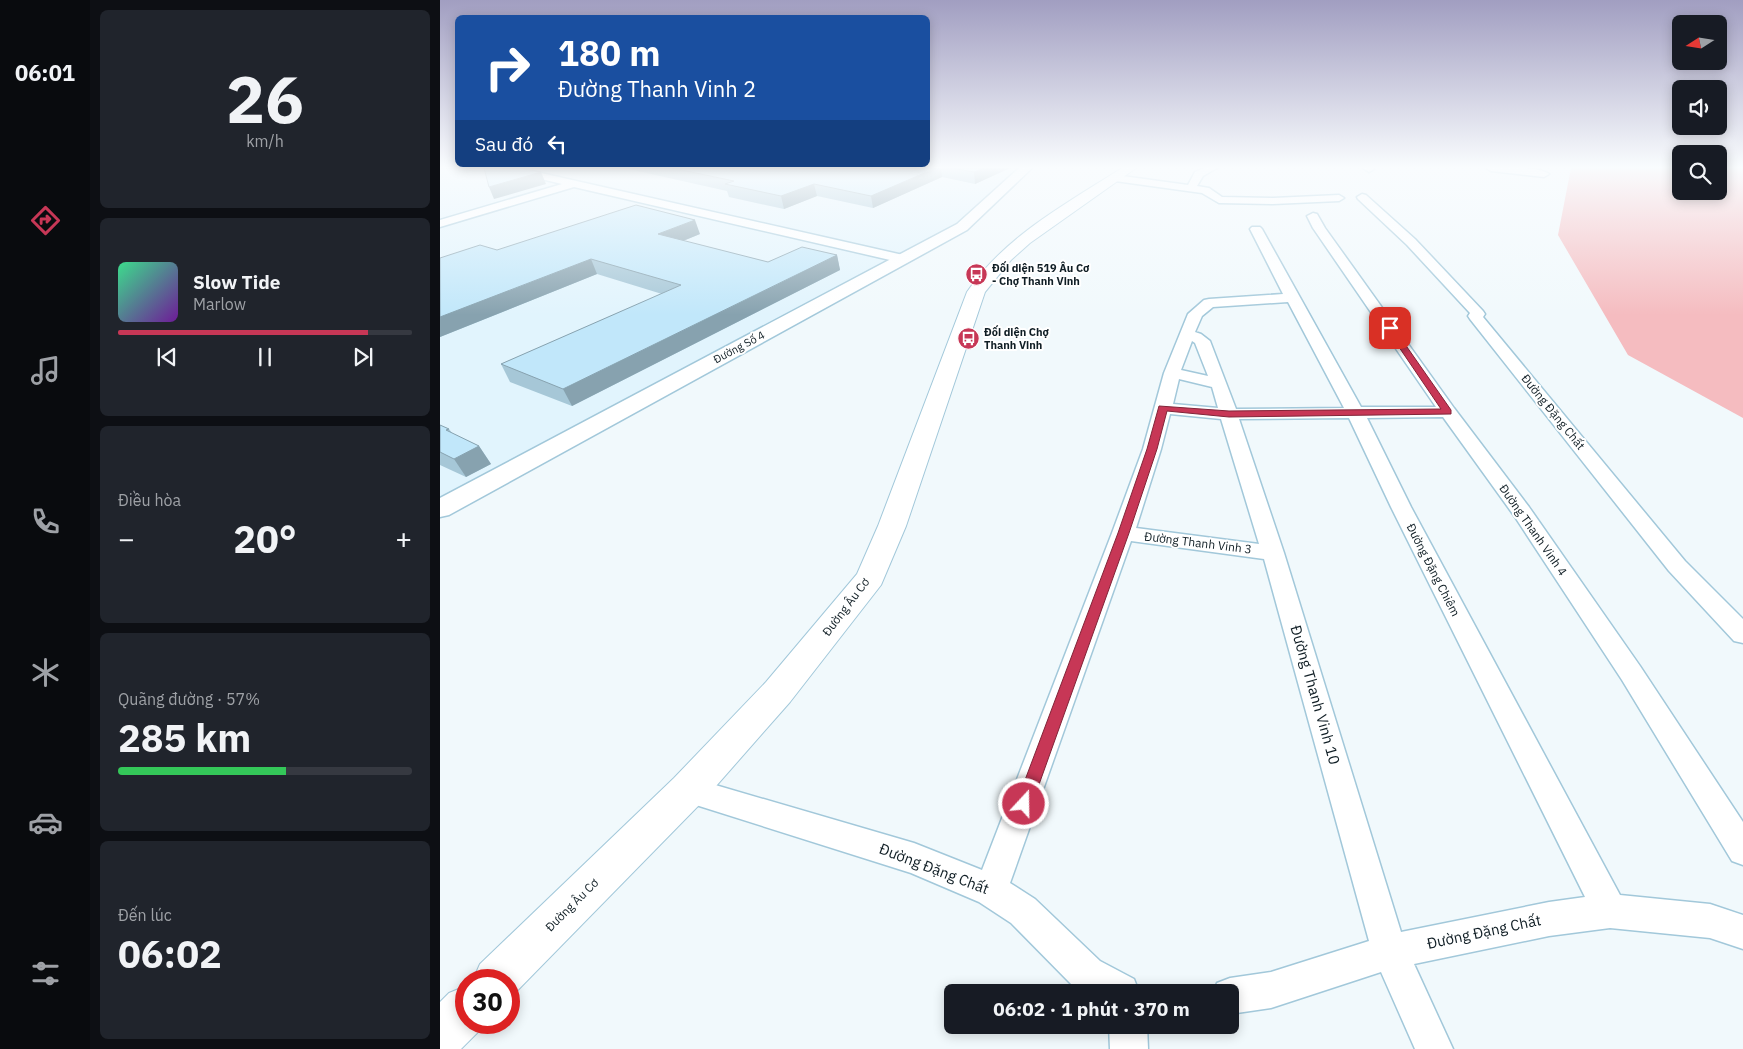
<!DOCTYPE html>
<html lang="vi">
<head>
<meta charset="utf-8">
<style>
  :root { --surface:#171b24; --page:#20242c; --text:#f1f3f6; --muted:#9ea1a6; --line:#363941; --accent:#c73756 }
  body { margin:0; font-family:"IBM Plex Sans",sans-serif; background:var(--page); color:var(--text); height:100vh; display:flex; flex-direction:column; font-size:19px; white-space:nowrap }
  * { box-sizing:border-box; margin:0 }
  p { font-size:16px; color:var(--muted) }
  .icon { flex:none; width:28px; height:28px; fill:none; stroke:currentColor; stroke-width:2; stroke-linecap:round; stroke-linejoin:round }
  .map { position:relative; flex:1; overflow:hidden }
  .side { display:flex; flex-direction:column; gap:10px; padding:10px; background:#0d0f14; width:350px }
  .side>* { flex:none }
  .guide { position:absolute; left:15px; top:15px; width:475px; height:152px; border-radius:8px; box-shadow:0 2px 12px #0003; background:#1a4fa0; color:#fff; overflow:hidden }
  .needle { width:32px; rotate:258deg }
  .fabs { position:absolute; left:1232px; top:15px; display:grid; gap:10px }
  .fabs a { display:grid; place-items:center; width:55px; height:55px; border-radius:8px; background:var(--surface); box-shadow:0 2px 12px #0003; font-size:25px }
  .speed { position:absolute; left:15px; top:969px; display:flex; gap:10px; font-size:25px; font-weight:700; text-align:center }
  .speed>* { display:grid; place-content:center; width:65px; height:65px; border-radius:50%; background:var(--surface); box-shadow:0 2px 12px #0003; line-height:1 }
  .speed .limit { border:8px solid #d22; background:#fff; color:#111 }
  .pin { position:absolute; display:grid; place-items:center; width:42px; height:42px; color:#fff; margin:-21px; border-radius:10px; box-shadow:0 2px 8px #0006 }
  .me { position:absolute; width:55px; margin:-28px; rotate:21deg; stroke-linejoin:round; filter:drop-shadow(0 0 4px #0008) }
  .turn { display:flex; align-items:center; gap:18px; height:105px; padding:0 20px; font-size:22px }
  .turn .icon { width:65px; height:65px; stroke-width:2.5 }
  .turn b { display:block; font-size:35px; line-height:42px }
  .then { display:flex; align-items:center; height:48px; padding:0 20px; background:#0003; gap:10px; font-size:19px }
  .big { font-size:38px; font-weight:800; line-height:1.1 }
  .side .card { flex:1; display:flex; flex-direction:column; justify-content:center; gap:8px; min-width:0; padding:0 18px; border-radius:8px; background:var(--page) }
  .side .dial { align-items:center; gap:0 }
  .dial b { font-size:65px; line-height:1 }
  .song { display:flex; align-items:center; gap:15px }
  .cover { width:60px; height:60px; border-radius:8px; background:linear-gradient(135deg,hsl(150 70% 55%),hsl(280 70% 35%)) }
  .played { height:5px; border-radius:2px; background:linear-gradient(90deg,var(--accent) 85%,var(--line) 85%) }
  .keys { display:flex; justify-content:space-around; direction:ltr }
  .heat { display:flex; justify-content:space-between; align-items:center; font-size:28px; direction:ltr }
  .charge { height:8px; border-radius:4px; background:linear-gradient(90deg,#34c759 57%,var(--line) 0) }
  .trip { position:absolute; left:504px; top:984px; width:295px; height:50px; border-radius:8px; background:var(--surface); box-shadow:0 2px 12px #0003; font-weight:800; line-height:50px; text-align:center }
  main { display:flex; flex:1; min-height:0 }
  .menu { display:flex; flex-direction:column; width:90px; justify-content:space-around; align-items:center; background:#090b0e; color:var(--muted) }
  .menu .icon { width:35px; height:35px }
  .menu .selected { color:var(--accent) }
  .menu b { font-size:22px; color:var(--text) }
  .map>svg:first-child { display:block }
  .built { fill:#e1f4fd }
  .green { fill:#f5bcc0 }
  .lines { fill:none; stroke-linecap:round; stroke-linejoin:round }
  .minor-casing { stroke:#a2c8da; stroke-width:3 }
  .tertiary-casing { stroke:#a2c8da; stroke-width:3 }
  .secondary-casing { stroke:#a2c8da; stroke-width:2 }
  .minor { fill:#fff; fill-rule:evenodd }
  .tertiary { fill:#fff; fill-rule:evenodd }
  .secondary { fill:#fff; fill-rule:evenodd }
  .wall { fill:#a6c7d7 }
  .shaded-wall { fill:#87a2af }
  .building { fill:#c1e7fa; stroke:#87a2af }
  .route { fill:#c73756; stroke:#812438 }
  .labels { text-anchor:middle; stroke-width:4; stroke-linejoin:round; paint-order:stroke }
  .far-poi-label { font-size:11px; font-weight:bold; fill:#101e25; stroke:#fff; text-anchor:start }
  .far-street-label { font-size:11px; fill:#101e25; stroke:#fff }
  .street-label { font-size:12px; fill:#101e25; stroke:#fff }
  .near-street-label { font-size:15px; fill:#101e25; stroke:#fff }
</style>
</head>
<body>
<main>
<nav class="menu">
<b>06:01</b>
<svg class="icon selected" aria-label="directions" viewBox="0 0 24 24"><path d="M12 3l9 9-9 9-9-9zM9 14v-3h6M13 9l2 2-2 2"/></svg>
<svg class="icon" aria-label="music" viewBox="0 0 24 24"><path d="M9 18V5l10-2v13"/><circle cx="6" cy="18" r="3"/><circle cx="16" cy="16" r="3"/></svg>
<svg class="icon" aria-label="phone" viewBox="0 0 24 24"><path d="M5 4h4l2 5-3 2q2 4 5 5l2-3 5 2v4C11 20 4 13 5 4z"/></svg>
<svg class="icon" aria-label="climate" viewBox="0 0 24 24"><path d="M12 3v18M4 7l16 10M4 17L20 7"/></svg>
<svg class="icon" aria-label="car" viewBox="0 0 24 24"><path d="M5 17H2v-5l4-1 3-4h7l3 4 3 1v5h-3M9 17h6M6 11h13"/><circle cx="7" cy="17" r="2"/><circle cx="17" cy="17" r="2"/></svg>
<svg class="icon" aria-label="filters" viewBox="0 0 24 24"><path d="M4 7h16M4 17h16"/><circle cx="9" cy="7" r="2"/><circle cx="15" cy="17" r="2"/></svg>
</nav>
<section class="side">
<div class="card dial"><b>26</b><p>km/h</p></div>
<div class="card">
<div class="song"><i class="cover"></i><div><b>Slow Tide</b><p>Marlow</p></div></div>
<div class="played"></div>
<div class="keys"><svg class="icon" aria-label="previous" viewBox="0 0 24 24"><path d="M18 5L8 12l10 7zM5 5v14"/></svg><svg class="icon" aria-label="pause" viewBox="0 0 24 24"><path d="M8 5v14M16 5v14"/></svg><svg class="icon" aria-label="next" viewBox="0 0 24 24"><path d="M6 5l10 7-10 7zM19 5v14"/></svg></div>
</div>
<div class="card"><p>Điều hòa</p>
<div class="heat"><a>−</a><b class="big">20°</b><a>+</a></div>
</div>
<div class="card"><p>Quãng đường · 57%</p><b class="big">285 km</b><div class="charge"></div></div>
<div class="card"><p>Đến lúc</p><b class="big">06:02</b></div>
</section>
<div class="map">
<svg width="1303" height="1049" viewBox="0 0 1303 1049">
  <rect width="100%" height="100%" fill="#f1f9fc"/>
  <path class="built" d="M0 168H586L522 227 0 506Z"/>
  <path class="green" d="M1131 168H1241V191H1279V168H1303V418L1188 355 1118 235Z"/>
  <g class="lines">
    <defs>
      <g id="minor">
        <path d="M62 168H79L463 255 469 259 463 263 134 187 0 227V220L122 184 64 170Z"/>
        <path d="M764 168H777L763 176 757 186 769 188 782 197 833 198 899 195 904 198 899 201 833 204 779 203 762 193 675 181 670 178 675 175 748 185 755 172Z"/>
        <path d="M923 168H933L934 169 929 172Z"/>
        <path d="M1046 168C1060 167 1099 166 1109 174L1104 177 1051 171Z"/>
        <path d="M922 194 926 195 975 239 1043 311 1045 314 1043 317 1245 561 1303 619V643L1294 641 1229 571 1030 319 1028 316 1030 313 967 245 918 199 917 197Z"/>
        <path d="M873 213 877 214 885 228 1014 408 1089 507 1200 666 1303 822V865L1292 861 1182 680 1075 517 1003 417 927 418 971 507 1180 895 1270 904 1303 915V949L1270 938 1170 928 1109 936 974 964 1013 1049H975L941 972 831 1008 790 1014V992H773L777 983 790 978 831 972 929 941 824 559 691 541 570 883 595 899 660 961 694 979 699 992H645L634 987 571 923 539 902 471 873 237 799 233 790 237 781 248 777 474 843 542 870 672 533 703 449 724 373 748 314 764 300 769 299 843 294 810 229 812 227H820L822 229 921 407H996L873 228 867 216ZM848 302 904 408 796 409 770 341 761 334 755 332 762 316 773 307ZM752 341 755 343 768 376 741 370ZM739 379 772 387 778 408 733 404ZM730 414 781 419 819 544 696 528 721 449ZM909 418 951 507 1145 897 1109 902 961 932 844 553 799 419Z"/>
        <path d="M669 1025H707L708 1049H670Z"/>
      </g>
      <path id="tertiary" d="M579 168H592L527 230 9 515 0 517V498L517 224Z"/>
      <g id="secondary">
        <path d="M682 168H696L590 243 571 260 545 292 466 526 441 585 350 702 262 802 72 996 69 998V980H33L40 964 234 778 326 682 417 574 438 526 527 292C565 236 626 204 682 168Z"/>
        <path d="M26 986V1022H45L43 1027 21 1049H0V1002L9 993Z"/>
      </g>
    </defs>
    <use href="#minor" class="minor-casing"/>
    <use href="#tertiary" class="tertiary-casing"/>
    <use href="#secondary" class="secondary-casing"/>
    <use href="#minor" class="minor"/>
    <use href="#tertiary" class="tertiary"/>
    <use href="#secondary" class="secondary"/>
  </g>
  <g class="wall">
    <path d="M184 168H570L535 184 502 177 433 208 377 196 344 209 289 197 287 191Z"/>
    <path d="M260 234 243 241 328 262 397 255 400 270 132 406 70 382 61 364 222 294 157 274 0 337V258L57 250Z"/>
    <path d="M0 425 9 429 12 433 39 446 51 464 26 477 0 465Z"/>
  </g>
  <g class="shaded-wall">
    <path d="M496 168H501L502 177 433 208 431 196Z"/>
    <path d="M544 168H570L535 184 534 172Z"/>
    <path d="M101 172 106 184 54 199 49 187Z"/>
    <path d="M374 184 377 196 344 209 341 196Z"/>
    <path d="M255 220 260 234 223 249 218 234Z"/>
    <path d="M397 255 400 270 132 406 123 389Z"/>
    <path d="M151 259 157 274 0 337V317Z"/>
    <path d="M39 446 51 464 26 477 14 459Z"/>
  </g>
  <g class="building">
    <path d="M44 168H80L101 172 49 187Z"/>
    <path d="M232 168H496L431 196 374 184 341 196 285 184 294 181Z"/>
    <path d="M511 168H544L534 172Z"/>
    <path d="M196 205 255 220 218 234 328 262 362 247 397 255 123 389 61 364 241 285 151 259 0 317V258L40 245 57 250Z"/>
    <path d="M0 425 9 429 6 430 39 446 14 459 0 452Z"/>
  </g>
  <linearGradient id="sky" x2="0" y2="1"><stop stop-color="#a19ec1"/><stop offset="0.53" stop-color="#f9fcfe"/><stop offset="1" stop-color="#f9fcfe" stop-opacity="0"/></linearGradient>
  <rect width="1303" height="315" fill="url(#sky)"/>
  <path class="route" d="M950 326 953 327 1011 410V414L789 417 727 411 717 449 689 533 592 804 590 809 584 811 578 809 576 804 678 533 707 449 719 406 789 411 1001 409 946 328Z"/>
  <defs>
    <symbol id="bus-disc" viewBox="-11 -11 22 22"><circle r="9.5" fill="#c73756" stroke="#fff"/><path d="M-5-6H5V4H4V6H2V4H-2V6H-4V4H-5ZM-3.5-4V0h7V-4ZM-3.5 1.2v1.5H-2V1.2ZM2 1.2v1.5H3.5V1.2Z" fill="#fff"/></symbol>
  </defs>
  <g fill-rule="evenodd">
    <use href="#bus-disc" x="524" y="262" width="25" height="25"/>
    <use href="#bus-disc" x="516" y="326" width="25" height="25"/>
  </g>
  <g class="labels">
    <g class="far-poi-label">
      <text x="552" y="272">Đối diện 519 Âu Cơ<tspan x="552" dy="13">- Chợ Thanh Vinh</tspan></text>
      <text x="544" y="336">Đối diện Chợ<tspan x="544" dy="13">Thanh Vinh</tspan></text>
    </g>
    <g class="far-street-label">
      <text transform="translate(299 347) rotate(-28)" y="4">Đường Số 4</text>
    </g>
    <g class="street-label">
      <text transform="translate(1113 412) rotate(51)" y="4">Đường Đặng Chất</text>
      <text transform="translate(1093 530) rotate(55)" y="4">Đường Thanh Vinh 4</text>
      <text transform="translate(758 543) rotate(7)" y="4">Đường Thanh Vinh 3</text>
      <text transform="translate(993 570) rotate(63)" y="4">Đường Đặng Chiêm</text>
      <text transform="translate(406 607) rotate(-53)" y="4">Đường Âu Cơ</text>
      <text transform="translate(132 905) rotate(-45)" y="4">Đường Âu Cơ</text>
    </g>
    <g class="near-street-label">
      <text transform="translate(875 695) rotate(74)" y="5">Đường Thanh Vinh 10</text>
      <text transform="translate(494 869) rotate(21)" y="5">Đường Đặng Chất</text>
      <text transform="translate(1044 932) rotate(-12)" y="5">Đường Đặng Chất</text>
    </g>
  </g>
</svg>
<div class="fabs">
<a><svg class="needle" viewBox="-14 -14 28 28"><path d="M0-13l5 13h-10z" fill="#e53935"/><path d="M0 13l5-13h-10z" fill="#9ea1a6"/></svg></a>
<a><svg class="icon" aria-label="sound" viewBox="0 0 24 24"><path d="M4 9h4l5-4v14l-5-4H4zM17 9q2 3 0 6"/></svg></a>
<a><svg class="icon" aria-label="search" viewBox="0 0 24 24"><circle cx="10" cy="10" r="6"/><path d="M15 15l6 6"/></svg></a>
</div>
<div class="speed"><div class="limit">30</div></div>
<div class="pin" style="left:950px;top:328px;background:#d93025"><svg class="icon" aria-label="arrive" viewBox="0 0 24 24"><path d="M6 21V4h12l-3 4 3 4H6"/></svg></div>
<svg class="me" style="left:584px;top:804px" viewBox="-20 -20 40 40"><circle r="17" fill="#c73756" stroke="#fff" stroke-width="3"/><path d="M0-11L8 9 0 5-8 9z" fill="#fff"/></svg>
<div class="trip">06:02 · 1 phút · 370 m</div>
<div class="guide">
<div class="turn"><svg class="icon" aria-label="right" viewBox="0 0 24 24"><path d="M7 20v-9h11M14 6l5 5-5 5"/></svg><div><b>180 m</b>Đường Thanh Vinh 2</div></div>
<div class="then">Sau đó<svg class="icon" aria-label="left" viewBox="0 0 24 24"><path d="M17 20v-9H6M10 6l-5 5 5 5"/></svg></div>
</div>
</div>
</main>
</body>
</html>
